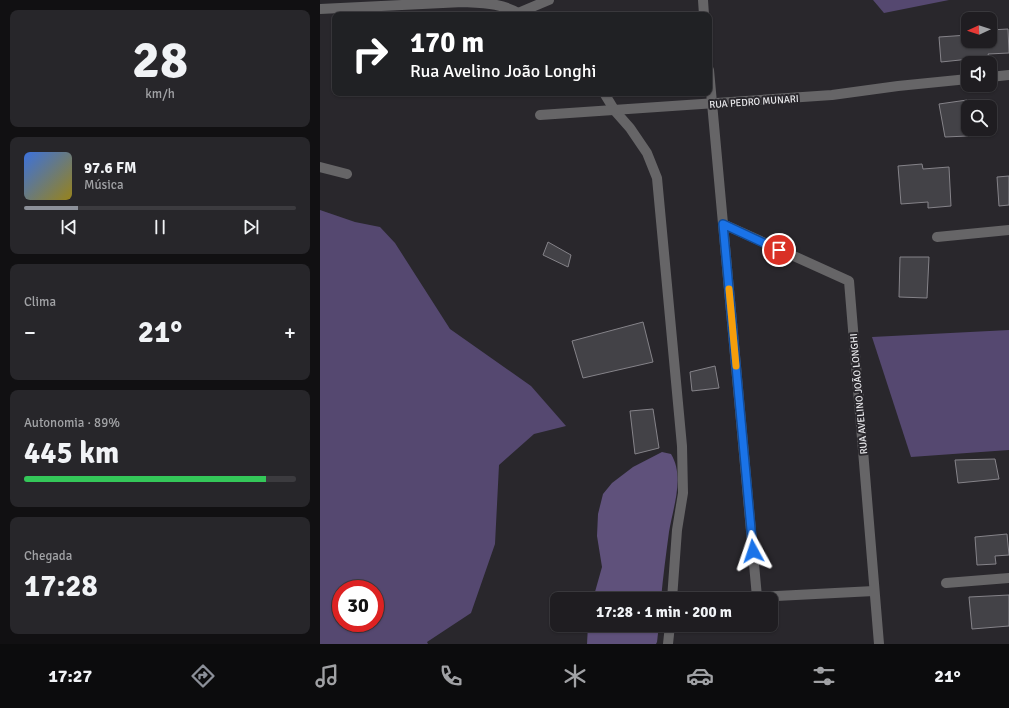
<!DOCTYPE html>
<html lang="pt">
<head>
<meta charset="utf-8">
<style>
  :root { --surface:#1f1d21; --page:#27262a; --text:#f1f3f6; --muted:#a1a2a5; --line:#3c3b3f; --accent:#8c9099 }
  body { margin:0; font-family:Signika,sans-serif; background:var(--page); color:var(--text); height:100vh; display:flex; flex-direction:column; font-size:15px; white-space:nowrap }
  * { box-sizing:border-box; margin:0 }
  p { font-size:13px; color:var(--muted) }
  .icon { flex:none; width:22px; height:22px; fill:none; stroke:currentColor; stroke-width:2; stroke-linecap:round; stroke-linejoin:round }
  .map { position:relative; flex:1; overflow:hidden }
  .drawer { display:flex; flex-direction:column; gap:10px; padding:10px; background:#111012; width:320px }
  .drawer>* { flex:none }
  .banner { position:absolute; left:12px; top:12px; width:380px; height:84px; border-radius:8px; box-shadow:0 1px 3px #0004,0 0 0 1px var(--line); background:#202124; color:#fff; overflow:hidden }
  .needle { width:26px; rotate:267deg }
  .controls { position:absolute; left:641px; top:12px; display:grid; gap:8px }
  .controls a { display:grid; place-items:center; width:36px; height:36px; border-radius:8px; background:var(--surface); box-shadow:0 1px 3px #0004,0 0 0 1px var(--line); font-size:20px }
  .speed { position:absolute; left:12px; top:580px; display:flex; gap:8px; font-size:20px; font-weight:700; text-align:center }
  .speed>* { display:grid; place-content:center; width:52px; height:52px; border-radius:50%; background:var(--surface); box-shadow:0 1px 3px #0004,0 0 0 1px var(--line); line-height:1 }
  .speed .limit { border:6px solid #d22; background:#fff; color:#111 }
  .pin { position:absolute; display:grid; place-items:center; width:34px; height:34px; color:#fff; margin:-17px; border:2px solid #fff; border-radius:50%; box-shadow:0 1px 4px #0007 }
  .me { position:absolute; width:44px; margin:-22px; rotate:355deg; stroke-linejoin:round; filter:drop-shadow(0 0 3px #0008) }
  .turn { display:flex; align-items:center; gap:14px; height:84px; padding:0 12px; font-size:18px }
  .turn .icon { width:52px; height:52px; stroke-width:2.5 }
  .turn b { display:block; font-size:28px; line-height:34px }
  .big { font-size:30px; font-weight:700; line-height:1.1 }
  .drawer .card { flex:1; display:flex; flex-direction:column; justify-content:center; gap:6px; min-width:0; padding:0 14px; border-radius:8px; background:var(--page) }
  .drawer .dial { align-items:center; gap:0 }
  .dial b { font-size:52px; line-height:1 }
  .song { display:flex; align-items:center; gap:12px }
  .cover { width:48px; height:48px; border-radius:6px; background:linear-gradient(135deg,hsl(220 70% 55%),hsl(50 70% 35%)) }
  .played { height:4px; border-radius:2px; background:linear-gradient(90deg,var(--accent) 20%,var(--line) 20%) }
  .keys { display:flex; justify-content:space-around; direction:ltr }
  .heat { display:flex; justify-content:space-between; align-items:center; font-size:22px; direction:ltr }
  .charge { height:6px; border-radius:3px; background:linear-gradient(90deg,#34c759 89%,var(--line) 0) }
  .trip { position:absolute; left:230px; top:592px; width:228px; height:40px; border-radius:8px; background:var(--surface); box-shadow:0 1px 3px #0004,0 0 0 1px var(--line); font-weight:700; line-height:40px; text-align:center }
  .tab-bar { display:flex; height:64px; justify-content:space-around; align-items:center; background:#0c0c0d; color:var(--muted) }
  .tab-bar .icon { width:28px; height:28px }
  .tab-bar .selected { color:var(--accent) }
  .tab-bar b { font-size:18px; color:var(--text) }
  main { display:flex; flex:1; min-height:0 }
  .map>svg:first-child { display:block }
  .forest { fill:#554870; fill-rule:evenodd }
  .water { fill:#5f517b }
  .building { fill:#434247; stroke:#858389 }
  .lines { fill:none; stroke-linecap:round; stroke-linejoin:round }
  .street { stroke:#666567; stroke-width:10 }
  .route-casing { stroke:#114b97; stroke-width:10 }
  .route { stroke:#1a73e8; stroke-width:7 }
  .slow { stroke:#f59e0b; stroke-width:7 }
  .labels { text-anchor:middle; stroke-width:4; stroke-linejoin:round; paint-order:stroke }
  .street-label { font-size:10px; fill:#e8e8eb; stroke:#29272c }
</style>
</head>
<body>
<main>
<section class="drawer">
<div class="card dial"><b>28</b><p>km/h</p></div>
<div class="card">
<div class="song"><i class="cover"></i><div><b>97.6 FM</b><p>Música</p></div></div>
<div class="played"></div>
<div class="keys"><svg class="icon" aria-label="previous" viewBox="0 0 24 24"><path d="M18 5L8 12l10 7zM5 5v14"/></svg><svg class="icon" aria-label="pause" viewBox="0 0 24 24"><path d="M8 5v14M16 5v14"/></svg><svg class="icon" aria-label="next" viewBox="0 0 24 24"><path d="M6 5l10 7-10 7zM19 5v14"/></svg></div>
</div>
<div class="card"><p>Clima</p>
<div class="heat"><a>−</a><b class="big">21°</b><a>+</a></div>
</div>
<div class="card"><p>Autonomia · 89%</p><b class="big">445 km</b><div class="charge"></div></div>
<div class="card"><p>Chegada</p><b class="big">17:28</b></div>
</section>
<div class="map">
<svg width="689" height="644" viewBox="0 0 689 644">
  <rect width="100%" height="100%" fill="#29272c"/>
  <g class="forest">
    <path d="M553 0H629L564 13Z"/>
    <path d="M0 210 35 222 60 227 75 243 130 329 211 386 246 426 214 434 179 465 175 544 151 613 107 642 108 644H0ZM21 589H55V623H21Z"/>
    <path d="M689 330V450L591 457 552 337Z"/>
  </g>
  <g class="water">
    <path d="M342 452 351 454C365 477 353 507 349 532 346 554 343 577 341 599H273L282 567 277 536 278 514 283 494 292 483 313 467Z"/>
    <path d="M268 625H339L337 642 336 644H267Z"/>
  </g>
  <g class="building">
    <path d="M688 29 689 53 668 54 669 57 621 62 619 37 648 35V41H670V30Z"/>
    <path d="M647 100 648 136 625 137 619 104Z"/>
    <path d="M602 164 603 169 629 167 631 206 608 208V202L581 204 578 166Z"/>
    <path d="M689 176V205L679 206 677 177Z"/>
    <path d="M228 242 251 255 248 267 223 255Z"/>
    <path d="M580 257H609L607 298 579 297Z"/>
    <path d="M323 322 333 362 263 378 252 341Z"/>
    <path d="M395 366 399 388 372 391 370 372Z"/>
    <path d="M333 409 339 448 315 454 310 411Z"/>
    <path d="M675 459 679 479 638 483 635 460Z"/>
    <path d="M687 534 689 555 675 556 676 564 657 565 655 537Z"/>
    <path d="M689 595V626L652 629 649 597Z"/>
  </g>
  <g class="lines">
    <g class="street">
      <path d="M383 0 384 15"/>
      <path d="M0 9 143 2C164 3 183 3 202 15"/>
      <path d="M198 13 229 0"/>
      <path d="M389 70 437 597 554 591"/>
      <path d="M670 77 689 75"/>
      <path d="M284 93 295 111 310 128 327 153 337 178 362 446 363 493 357 530 352 599"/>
      <path d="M220 115 512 95 578 86 648 79"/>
      <path d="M0 167 27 174"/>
      <path d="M403 224 529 281 559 644"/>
      <path d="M617 237 689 230"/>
      <path d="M626 583 689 578"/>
      <path d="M348 644 350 625"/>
    </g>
  </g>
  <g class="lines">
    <defs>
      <path id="route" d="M433 551 403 224 459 250"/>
    </defs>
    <use href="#route" class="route-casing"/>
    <use href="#route" class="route"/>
    <path class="slow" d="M409 289 416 366"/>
  </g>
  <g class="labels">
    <g class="street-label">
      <text transform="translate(434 101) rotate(-4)" y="4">RUA PEDRO MUNARI</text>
      <text transform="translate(538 394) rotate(-95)" y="4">RUA AVELINO JOÃO LONGHI</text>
    </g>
  </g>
</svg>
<div class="controls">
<a><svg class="needle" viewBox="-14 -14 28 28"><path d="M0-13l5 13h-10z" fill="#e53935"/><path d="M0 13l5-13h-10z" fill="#a1a2a5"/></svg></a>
<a><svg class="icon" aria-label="sound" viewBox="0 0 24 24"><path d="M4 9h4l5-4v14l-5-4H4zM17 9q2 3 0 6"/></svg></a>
<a><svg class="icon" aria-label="search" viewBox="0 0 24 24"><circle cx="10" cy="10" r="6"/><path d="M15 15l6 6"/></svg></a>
</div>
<div class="speed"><div class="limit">30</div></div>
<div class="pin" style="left:459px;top:250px;background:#d93025"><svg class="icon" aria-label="arrive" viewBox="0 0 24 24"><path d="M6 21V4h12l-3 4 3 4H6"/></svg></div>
<svg class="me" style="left:433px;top:551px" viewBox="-20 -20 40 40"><path d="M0-17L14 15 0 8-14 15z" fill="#1a73e8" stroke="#fff" stroke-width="4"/></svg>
<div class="trip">17:28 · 1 min · 200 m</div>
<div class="banner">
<div class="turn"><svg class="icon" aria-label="right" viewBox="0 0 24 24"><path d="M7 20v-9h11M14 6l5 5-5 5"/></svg><div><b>170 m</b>Rua Avelino João Longhi</div></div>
</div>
</div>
</main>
<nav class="tab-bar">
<b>17:27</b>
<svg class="icon selected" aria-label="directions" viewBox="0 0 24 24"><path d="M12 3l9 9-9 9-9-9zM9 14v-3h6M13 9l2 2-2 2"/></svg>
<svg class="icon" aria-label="music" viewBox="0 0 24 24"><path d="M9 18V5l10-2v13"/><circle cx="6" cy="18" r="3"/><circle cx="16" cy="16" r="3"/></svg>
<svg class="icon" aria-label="phone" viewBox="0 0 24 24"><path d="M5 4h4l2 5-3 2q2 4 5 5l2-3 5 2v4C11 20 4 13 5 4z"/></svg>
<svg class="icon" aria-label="climate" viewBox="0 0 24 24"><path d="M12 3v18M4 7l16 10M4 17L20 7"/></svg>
<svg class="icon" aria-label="car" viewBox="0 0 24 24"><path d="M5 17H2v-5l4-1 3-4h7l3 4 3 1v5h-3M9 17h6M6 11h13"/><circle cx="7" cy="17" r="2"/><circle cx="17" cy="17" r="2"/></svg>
<svg class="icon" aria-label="filters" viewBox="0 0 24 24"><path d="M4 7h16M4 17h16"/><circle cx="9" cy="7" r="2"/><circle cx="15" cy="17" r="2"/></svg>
<b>21°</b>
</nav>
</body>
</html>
